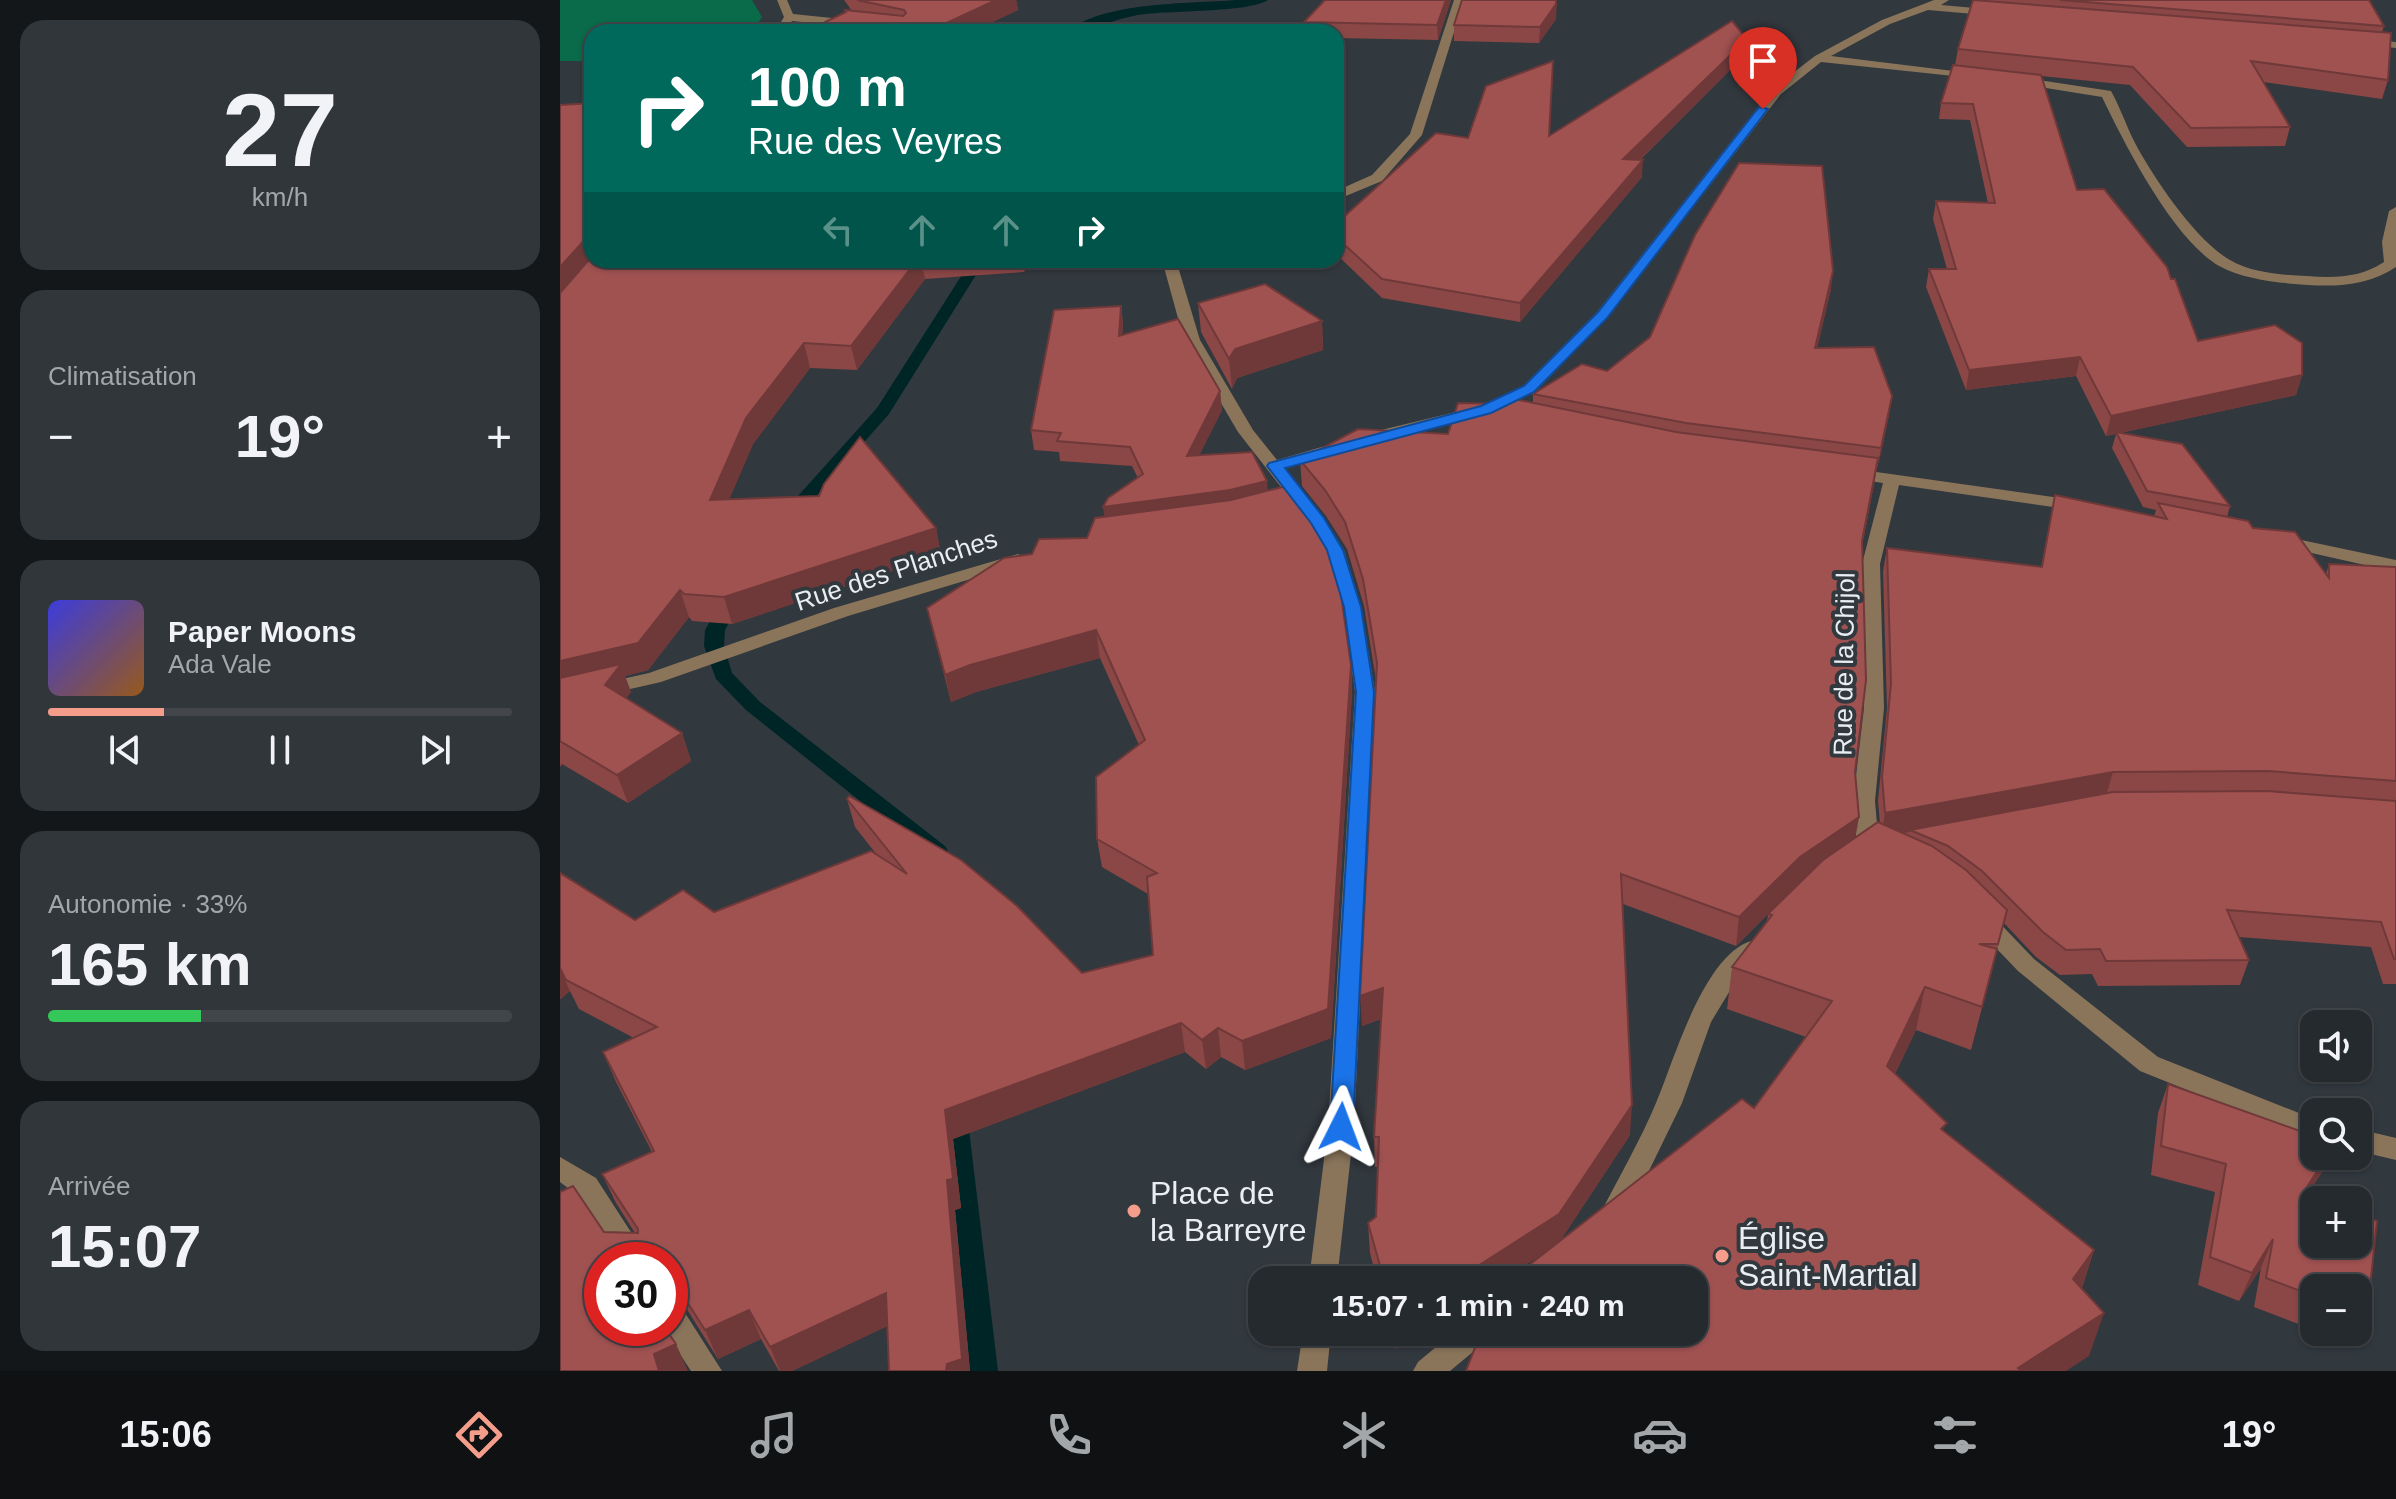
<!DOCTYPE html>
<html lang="fr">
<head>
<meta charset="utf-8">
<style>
  :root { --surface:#252a2e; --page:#31363a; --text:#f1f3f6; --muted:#a3a7aa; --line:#42464a; --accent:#f49d8b }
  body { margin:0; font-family:Helvetica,sans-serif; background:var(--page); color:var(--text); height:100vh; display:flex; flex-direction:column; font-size:30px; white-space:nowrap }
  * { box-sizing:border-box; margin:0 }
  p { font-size:26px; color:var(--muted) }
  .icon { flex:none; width:44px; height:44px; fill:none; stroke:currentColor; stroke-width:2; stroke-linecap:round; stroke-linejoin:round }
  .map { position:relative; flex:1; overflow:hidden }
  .sheet { display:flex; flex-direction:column; gap:20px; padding:20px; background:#141719; width:560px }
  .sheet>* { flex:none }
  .hud { position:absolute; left:24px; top:24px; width:760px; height:244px; border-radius:24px; box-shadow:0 2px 6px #0004,0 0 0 2px var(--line); background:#00695c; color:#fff; overflow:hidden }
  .buttons { position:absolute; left:1740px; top:1010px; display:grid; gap:16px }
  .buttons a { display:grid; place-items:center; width:72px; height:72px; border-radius:16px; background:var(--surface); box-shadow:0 2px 6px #0004,0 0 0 2px var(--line); font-size:40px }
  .speed { position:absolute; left:24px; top:1242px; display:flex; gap:16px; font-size:40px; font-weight:700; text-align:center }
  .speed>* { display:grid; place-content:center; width:104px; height:104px; border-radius:50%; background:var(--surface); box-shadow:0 2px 6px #0004,0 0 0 2px var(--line); line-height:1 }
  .speed .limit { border:12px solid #d22; background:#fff; color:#111 }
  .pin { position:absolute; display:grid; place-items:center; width:68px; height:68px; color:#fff; margin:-82px -34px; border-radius:50% 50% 50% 0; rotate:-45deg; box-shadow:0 0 8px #0007 }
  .pin .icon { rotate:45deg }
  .me { position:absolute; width:88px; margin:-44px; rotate:3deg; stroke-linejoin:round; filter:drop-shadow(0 0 6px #0008) }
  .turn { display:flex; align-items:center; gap:28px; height:168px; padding:0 32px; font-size:36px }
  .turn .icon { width:104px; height:104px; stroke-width:2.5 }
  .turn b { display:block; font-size:56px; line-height:68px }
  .lanes { display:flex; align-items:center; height:76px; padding:0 32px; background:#0003; justify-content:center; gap:40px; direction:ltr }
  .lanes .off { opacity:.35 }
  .big { font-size:60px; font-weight:700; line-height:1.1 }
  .sheet .widget { flex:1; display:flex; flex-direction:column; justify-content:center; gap:12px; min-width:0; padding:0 28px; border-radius:24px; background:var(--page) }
  .sheet .dial { align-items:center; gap:0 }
  .dial b { font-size:104px; line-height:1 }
  .song { display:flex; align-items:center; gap:24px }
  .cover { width:96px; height:96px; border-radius:12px; background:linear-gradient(135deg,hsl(240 70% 55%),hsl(30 70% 35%)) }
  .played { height:8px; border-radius:4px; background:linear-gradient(90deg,var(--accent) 25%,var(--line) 25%) }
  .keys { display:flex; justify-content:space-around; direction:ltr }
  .heat { display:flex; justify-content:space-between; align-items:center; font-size:44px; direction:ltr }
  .charge { height:12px; border-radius:6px; background:linear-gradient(90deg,#34c759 33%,var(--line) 0) }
  .trip { position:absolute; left:688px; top:1266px; width:460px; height:80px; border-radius:24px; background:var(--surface); box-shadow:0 2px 6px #0004,0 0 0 2px var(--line); font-weight:700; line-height:80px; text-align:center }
  .dock { display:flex; height:128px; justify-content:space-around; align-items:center; background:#0f1112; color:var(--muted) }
  .dock .icon { width:56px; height:56px }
  .dock .on { color:var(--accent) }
  .dock b { font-size:36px; color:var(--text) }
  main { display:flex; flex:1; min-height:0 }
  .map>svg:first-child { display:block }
  .green { fill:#096b49 }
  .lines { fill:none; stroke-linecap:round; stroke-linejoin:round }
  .stream { fill:#002526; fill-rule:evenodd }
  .minor { fill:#8a755b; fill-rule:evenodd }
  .wall { fill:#8a4746; fill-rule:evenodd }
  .shaded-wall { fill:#703939 }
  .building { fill:#a05251; stroke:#703939; stroke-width:2 }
  .route { fill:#1a73e8; stroke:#114b97; stroke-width:2 }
  .poi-dot { fill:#f49d8b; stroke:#31383e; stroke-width:3 }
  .labels { text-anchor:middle; stroke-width:8; stroke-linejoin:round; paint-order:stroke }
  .street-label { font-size:26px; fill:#e9eef2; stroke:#31383e }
  .near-poi-label { font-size:32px; fill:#e9eef2; stroke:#31383e; text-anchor:start }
</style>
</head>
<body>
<main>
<section class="sheet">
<div class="widget dial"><b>27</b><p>km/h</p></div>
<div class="widget"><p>Climatisation</p>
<div class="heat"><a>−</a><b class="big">19°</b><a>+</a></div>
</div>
<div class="widget">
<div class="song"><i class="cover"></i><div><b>Paper Moons</b><p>Ada Vale</p></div></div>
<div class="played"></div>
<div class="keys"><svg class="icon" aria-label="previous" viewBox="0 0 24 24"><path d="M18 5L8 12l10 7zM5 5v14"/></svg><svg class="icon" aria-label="pause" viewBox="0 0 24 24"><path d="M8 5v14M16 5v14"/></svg><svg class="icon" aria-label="next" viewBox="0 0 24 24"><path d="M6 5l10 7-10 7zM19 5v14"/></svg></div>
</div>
<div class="widget"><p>Autonomie · 33%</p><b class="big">165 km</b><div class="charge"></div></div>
<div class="widget"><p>Arrivée</p><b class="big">15:07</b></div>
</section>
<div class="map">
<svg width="1836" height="1371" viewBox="0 0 1836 1371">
  <rect width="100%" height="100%" fill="#31383e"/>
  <path class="green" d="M0 0H192L202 17 192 32H32V61H0Z"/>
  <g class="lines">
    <g class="stream">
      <path d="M677 0H708C687 13 608 10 578 15 553 19 530 32 506 32 545 1 627 4 677 0Z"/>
      <path d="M408 260H422L421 267 329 414 235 520H223L220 516 317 408 407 267Z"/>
      <path d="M173 592 182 598 165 630 164 646 172 673 200 702 385 846 388 851 385 856H369L186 710 156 679 144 646 145 630 166 594Z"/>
      <path d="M394 1103 403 1106 407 1113 438 1371H408L381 1113 385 1106Z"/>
    </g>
    <g class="minor">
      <path d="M217 0H227L233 14 301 21 347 32 232 21 225 32H215L224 17Z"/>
      <path d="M894 0H904L862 135 822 181 776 200V191L812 175 850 134Z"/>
      <path d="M1374 0H1389L1381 5 1437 10 1442 13 1437 16 1368 10 1330 24 1271 56 1418 74 1422 75V79L1261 62 1221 94 1047 318 975 392 932 412 815 442 809 441 807 437 809 433 920 406 963 386 1037 312 1213 88 1255 56 1322 20Z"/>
      <path d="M1803 39 1836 42V48L1799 44V40Z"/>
      <path d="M1458 77 1551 91C1560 107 1566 125 1574 141 1592 176 1636 241 1670 260 1692 273 1722 275 1747 276 1774 278 1800 278 1824 262L1822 242 1829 211 1836 207V267C1809 285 1779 287 1748 285 1720 283 1685 280 1659 266 1613 239 1565 145 1542 97L1454 83 1452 81Z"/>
      <path d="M602 260H616L640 340 693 430 717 460 772 444 780 449 778 453 724 469 764 518 784 550 801 607 815 692 794 1127 777 1280H749L768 1127 795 692 783 607 766 550 750 524 678 432 624 340Z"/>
      <path d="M1288 468 1521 501 1530 506 1521 511 1339 485 1320 564 1324 708 1315 801 1319 847 1324 854 1321 859C1311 862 1303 861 1297 851L1293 801 1304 708 1302 564 1323 483 1282 477 1279 473 1282 469Z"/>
      <path d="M1718 535 1836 560V572L1712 544 1709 540Z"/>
      <path d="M458 554 467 559 464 563 288 616 101 682 0 705V693L89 673 274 608Z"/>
      <path d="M1422 911 1430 913 1474 959 1598 1057 1754 1119V1141L1580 1071 1458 971 1414 925 1410 919 1414 913Z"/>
      <path d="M1191 941 1199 944 1203 950 1180 974 1151 1022 1122 1103 1064 1222 1054 1225 1044 1222 1040 1214C1059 1177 1080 1141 1096 1103 1114 1061 1143 956 1191 941Z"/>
      <path d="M1798 1129 1836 1138V1160L1798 1151Z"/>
      <path d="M0 1157 36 1178 89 1260H60L16 1194 0 1182Z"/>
      <path d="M110 1301 120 1305 162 1371H131L103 1328H110Z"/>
      <path d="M743 1332H771L767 1371H737Z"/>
      <path d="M894 1332H930L926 1341 890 1371H853L858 1362Z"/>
    </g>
  </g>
  <g class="wall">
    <path d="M284 0H456L458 10 411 32H255L285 13V10L291 11 290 8Z"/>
    <path d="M765 0H891L878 40 776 38V32H744V22Z"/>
    <path d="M1413 0H1809L1824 26 1822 32 1828 80 1822 99 1703 82 1730 127 1725 146 1627 147 1570 85 1481 76 1517 190 1638 341 1742 375 1736 395 1560 433 1670 506 1667 517 1693 528 1766 574 1769 564 1836 567V984H1823L1811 947 1679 937 1689 960 1680 985 1538 986 1532 974 1500 975 1476 957 1444 923 1411 1050 1356 1030 1335 1074 1385 1132 1534 1250 1522 1288 1529 1356 987 1251 942 1280H817L810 1253 808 1223 816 1217 818 1167H815L814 1137 821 1019 802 1026 816 680 804 606 787 549 766 516 742 486 740 460 888 434 946 404 973 403V394L1047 371 1271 289 1257 348 1329 415 1317 468 1302 546 1295 772V838L1320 823 1318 801 1327 708 1323 571 1327 548 1481 567 1495 495 1594 517 1596 510 1583 507 1552 448 1556 434 1546 436 1516 376 1406 390 1366 287 1369 269H1387L1373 219 1376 201 1428 203 1410 120 1379 119 1381 103 1395 65 1398 49ZM1063 904 1176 946 1208 914 1207 922 1172 967 1167 1009 1246 1037 1194 1108 1000 1241 1070 1135Z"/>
    <path d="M996 19 979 43 894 41V25Z"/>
    <path d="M1185 55 1080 160 1082 177 960 322 822 298 776 254V224L908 138 989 136Z"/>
    <path d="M32 103V260H472L464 272 365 279 297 370 250 368 193 444 169 499 376 528 381 555 172 624 132 621 129 617 88 670 65 676 71 692 66 698 122 733 131 761 68 803 2 764 0 767V105Z"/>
    <path d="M638 303 762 321 763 350 677 378 672 389 641 332Z"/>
    <path d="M561 306 563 324 562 335 660 391 662 410 639 455 708 491 791 665 792 692 771 1038 685 1070 661 1057 646 1069 625 1052 393 1139 401 1208 395 1210 410 1371H329L327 1326 232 1371H219L201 1339 158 1359 123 1303 110 1299V1260L44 1232 75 1233 56 1203 42 1174 92 1152 56 1082 43 1052 74 1038 19 1009 10 991 0 999V873L75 920 154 912 317 855 295 827 287 799 522 973 593 955 588 894 542 867 537 839 579 745 540 658 416 692 391 702 367 608 472 554 527 538 578 478 572 466 500 461 499 452 474 450 471 430Z"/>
    <path d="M1608 1084 1754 1136V1156H1769L1762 1172 1747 1195 1761 1200H1754V1244H1798V1214L1817 1221 1807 1316 1792 1345 1759 1332H1798V1288H1754V1330L1694 1307 1701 1268 1679 1301 1638 1285 1655 1192 1591 1175 1598 1113Z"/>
    <path d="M832 1332H862L836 1349Z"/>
  </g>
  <g class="shaded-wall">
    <path d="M436 0H456L458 10 411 32H367Z"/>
    <path d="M886 0H891L878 40 877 25Z"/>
    <path d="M997 0 996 19 979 43 980 27Z"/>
    <path d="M1187 39 1185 55 1062 177 1063 159Z"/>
    <path d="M1083 160 1082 177 960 322V303Z"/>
    <path d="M30 234 32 241V260L0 298V267Z"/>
    <path d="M357 260H361L365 279 297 370 291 346Z"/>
    <path d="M462 260H472L464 272Z"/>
    <path d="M1273 271 1271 289 1253 367 1255 348Z"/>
    <path d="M561 306 563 324 561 355 559 336Z"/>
    <path d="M762 321 763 350 677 378 672 389 669 359 675 349Z"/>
    <path d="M244 343 250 368 193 444 158 526 150 500 186 418Z"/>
    <path d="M1520 357 1516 376 1406 390 1409 370Z"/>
    <path d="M1742 375 1736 395 1546 436 1551 416Z"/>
    <path d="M660 391 662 410 629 476 627 456Z"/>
    <path d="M1332 396 1329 415 1318 468 1321 448Z"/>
    <path d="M1318 458 1314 484 1298 568 1302 541Z"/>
    <path d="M707 481 709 501 546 527 543 507Z"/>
    <path d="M376 528 381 555 172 624 164 597Z"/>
    <path d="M120 590 129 617 88 670 65 676 71 692 55 713 0 691V661Z"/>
    <path d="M536 630 540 658 416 692 391 702 385 675 410 665Z"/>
    <path d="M791 665 792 692 771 1038 685 1070 682 1041Z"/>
    <path d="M122 733 131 761 68 803 57 775Z"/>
    <path d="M1553 772 1546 796 1350 830V832L1321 837 1325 813Z"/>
    <path d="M1299 817 1294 846 1236 886 1176 946 1179 917 1240 857Z"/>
    <path d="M0 969 10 991 1 999 0 997Z"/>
    <path d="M1365 987 1356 1030 1318 1109 1327 1066Z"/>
    <path d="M823 988 824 1018 802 1026 800 996Z"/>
    <path d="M621 1023 625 1052 393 1139 401 1208 395 1210 410 1371H386L387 1180 385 1110Z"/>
    <path d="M658 1028 661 1057 646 1069 642 1040Z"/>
    <path d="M1072 1105 1070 1135 998 1244 942 1280H896Z"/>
    <path d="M1767 1156H1769L1762 1172 1730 1222 1743 1193Z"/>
    <path d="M1713 1239 1701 1268 1679 1301 1692 1273Z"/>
    <path d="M1534 1250 1520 1293 1513 1279Z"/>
    <path d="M326 1293 336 1322 232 1371H220L210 1347Z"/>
    <path d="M189 1310 201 1339 158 1359 145 1330Z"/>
    <path d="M1544 1313 1529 1356 1506 1371H1458V1368Z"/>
    <path d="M836 1332H862L836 1349Z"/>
    <path d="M116 1344 128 1371H99L94 1354Z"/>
  </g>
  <g class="building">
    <path d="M297 0H436L367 32H255L265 22 286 12 285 10 343 16 346 13 344 10Z"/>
    <path d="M765 0H886L877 25 744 22Z"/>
    <path d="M902 0H996V4L980 27 894 25Z"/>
    <path d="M1413 0 1831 33 1828 80 1691 61 1730 127 1631 128 1573 67 1398 49Z"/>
    <path d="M1500 0H1809L1824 26Z"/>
    <path d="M1172 21 1187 39 1063 159 1083 160 960 303 822 279 776 237V224L876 133 908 138 926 86 993 61 989 136Z"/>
    <path d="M1393 65 1481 75 1517 190 1544 189 1607 267 1611 279H1615L1638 341 1715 325 1742 343V375L1551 416 1520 357 1409 370 1369 269H1396L1376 201 1435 203 1413 104 1381 103Z"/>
    <path d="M32 103V235L30 234 0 267V105Z"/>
    <path d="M1179 163 1262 166 1273 271 1255 348 1314 347 1332 396 1321 448 1126 423 973 394 1022 364 1047 371 1090 337 1135 235Z"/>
    <path d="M32 256V260H357L291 346 244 343 186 418 150 500 259 496 264 484 300 437 376 528 164 597 124 594 120 590 78 643 0 661V293Z"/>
    <path d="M705 284 762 321 675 349 669 359 638 303Z"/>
    <path d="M561 306 559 336 618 319 660 391 627 456 692 452 707 481 670 490 543 507 548 498 583 474 570 447 497 441 501 433 471 430 494 310Z"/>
    <path d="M954 399 1116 432 1318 458 1302 541 1306 680 1295 772 1299 817 1240 857 1179 917 1061 874 1072 1105 999 1214 896 1280H824L808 1223 816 1217 819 1137H814L823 988 800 996 817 663 803 579 785 522 765 490 740 460 798 429 888 434 898 403 946 404Z"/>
    <path d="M1556 432 1622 444 1670 506 1587 491Z"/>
    <path d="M734 484 762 525 779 581 791 665 768 1009 682 1041 658 1028 642 1040 621 1023 385 1110 393 1179 387 1180 402 1359 387 1364 386 1371H329L326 1293 210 1347 189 1310 145 1330 110 1275V1260H42V1328H105L116 1344 94 1354 99 1371H0V1192L13 1186 44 1232 78 1233V1229L42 1174 94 1151 43 1052 97 1027 6 980 0 968V873L75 920 123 890 154 912 311 851 347 874 287 799 289 796 401 860 457 906 522 973 593 955 587 877 597 873 537 839 536 777 585 740 536 630 410 665 385 675 367 608 444 558 472 554 479 539 527 538 535 518 671 500Z"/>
    <path d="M1495 495 1607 519 1598 503 1688 521 1693 528 1735 532 1769 578V564L1836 567V781L1708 771 1553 772 1325 813 1322 777 1331 684 1327 548 1482 567Z"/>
    <path d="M61 664 45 685 122 733 57 775 0 741V678Z"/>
    <path d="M1707 791 1836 801V959H1834L1821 922 1667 910 1689 960 1546 961 1540 949 1506 950 1483 932 1422 871 1388 846 1350 830 1553 792Z"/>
    <path d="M1318 822 1372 846 1406 870 1447 910 1438 944H1419L1437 949 1422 1007 1365 987 1327 1066 1387 1123 1381 1129 1534 1250 1513 1279 1544 1313 1458 1368 1462 1371H906L921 1332H1134V1280H950L1182 1099 1194 1108 1272 1001 1172 967 1212 915 1208 914 1263 860Z"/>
    <path d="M1608 1084 1754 1136V1156H1767L1743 1193 1761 1200H1754V1244H1798V1214L1817 1221 1807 1316 1798 1313V1288H1754V1296L1706 1278 1713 1239 1692 1273 1650 1257 1666 1164 1601 1146Z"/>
  </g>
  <path class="route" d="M1199 107 1208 109 1047 318 974 392 931 413 725 468 764 518 783 550 801 607 814 692 793 1127 790 1134 781 1137 773 1134 770 1127 796 692 784 607 767 550 751 523 707 466 709 463 921 406 964 386 1038 312Z"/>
  <g class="poi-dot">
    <circle cx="574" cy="1211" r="8"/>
    <circle cx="1162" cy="1256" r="8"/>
  </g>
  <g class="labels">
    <g class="street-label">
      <text transform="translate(336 570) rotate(-18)" y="9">Rue des Planches</text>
      <text transform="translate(1284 664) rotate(-89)" y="9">Rue de la Chijol</text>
    </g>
    <g class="near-poi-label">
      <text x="590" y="1204">Place de<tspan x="590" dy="37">la Barreyre</tspan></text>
      <text x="1178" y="1249">Église<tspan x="1178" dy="37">Saint-Martial</tspan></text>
    </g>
  </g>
</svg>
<div class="buttons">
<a><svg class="icon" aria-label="sound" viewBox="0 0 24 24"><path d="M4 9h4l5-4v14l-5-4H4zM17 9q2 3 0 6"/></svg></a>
<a><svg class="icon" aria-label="search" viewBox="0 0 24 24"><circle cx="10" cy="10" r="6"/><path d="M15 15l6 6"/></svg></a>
<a>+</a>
<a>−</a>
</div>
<div class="speed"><div class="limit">30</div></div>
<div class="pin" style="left:1203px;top:109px;background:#d93025"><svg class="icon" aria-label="arrive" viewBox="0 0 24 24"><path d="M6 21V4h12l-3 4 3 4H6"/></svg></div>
<svg class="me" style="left:781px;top:1127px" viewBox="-20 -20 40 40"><path d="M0-17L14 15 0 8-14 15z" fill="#1a73e8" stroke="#fff" stroke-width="4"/></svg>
<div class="trip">15:07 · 1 min · 240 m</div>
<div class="hud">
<div class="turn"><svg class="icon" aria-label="right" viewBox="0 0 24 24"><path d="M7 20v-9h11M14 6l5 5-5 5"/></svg><div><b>100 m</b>Rue des Veyres</div></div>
<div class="lanes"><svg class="icon off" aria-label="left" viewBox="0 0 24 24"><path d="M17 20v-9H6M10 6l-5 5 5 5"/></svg><svg class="icon off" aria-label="ahead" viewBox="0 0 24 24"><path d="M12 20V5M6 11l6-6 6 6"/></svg><svg class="icon off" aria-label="ahead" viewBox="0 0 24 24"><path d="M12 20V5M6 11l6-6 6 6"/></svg><svg class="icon" aria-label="right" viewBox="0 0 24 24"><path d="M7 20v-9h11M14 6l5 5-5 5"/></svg></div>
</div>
</div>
</main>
<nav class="dock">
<b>15:06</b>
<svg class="icon on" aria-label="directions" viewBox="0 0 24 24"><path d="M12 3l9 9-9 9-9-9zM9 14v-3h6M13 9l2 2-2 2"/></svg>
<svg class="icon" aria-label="music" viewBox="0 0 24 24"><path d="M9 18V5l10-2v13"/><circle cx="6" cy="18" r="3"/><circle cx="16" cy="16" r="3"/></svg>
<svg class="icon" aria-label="phone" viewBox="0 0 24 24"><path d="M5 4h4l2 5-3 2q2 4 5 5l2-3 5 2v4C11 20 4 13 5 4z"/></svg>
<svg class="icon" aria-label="climate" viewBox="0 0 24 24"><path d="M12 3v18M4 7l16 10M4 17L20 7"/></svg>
<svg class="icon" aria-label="car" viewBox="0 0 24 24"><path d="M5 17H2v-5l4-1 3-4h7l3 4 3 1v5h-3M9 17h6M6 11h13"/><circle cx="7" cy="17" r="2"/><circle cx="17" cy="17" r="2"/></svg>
<svg class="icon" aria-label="filters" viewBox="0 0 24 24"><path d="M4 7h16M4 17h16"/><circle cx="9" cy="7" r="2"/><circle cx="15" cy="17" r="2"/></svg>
<b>19°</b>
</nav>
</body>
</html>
